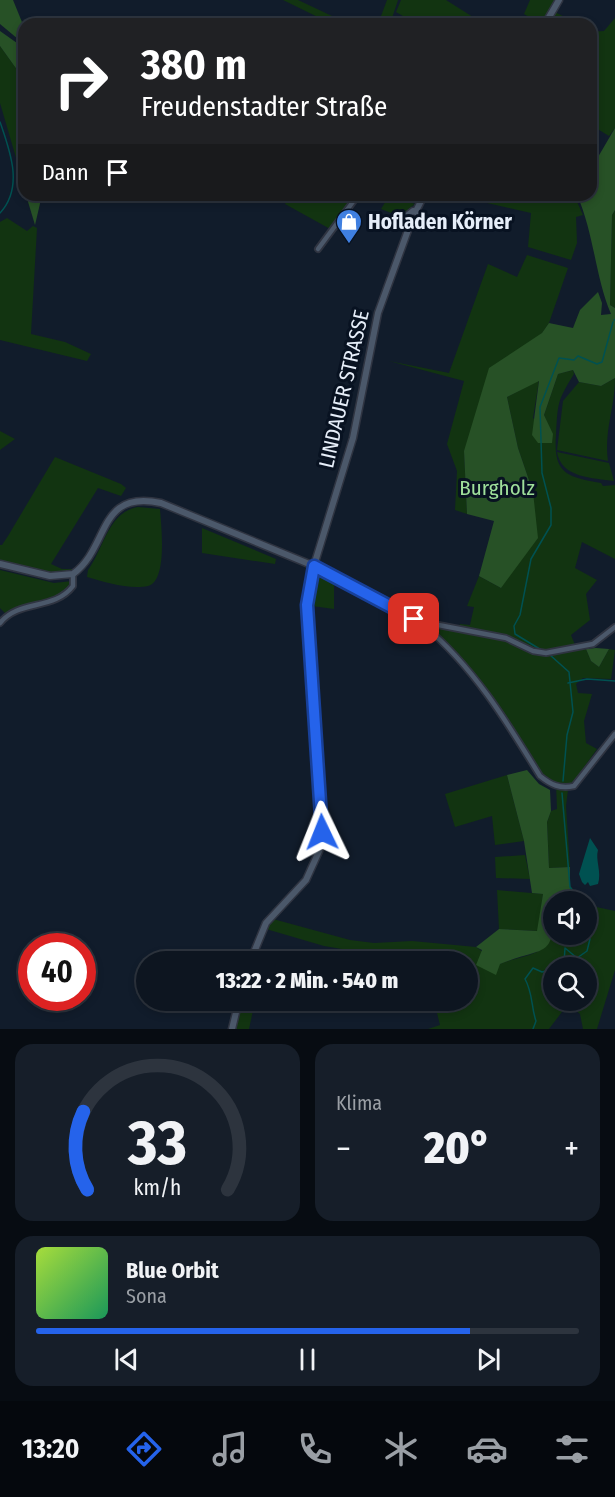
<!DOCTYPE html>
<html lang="de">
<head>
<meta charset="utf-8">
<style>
  :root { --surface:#0d1520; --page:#161e29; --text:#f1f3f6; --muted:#9a9fa5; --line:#2d343e; --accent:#2563eb }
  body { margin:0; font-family:"Fira Sans Condensed",sans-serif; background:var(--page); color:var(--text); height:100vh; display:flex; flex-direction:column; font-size:22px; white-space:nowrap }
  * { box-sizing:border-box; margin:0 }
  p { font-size:20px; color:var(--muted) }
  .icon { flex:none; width:33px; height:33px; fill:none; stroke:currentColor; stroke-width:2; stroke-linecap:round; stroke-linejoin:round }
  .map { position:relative; height:1029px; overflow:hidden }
  .panel { display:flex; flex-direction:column; gap:15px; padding:15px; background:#070c12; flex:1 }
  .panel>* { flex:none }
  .top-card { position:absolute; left:18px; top:18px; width:579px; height:183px; border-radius:18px; box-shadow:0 3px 9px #0003,0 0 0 2px var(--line); background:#202124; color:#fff; overflow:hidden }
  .buttons { position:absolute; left:543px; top:891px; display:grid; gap:12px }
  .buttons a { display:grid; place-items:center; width:54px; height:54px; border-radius:50%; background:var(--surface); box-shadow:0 3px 9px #0003,0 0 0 2px var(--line); font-size:30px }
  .speed { position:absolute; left:18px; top:933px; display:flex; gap:12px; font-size:30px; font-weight:700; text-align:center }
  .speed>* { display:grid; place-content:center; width:78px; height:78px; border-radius:50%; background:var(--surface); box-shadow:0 3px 9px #0003,0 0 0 2px var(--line); line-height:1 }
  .speed .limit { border:9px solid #d22; background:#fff; color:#111 }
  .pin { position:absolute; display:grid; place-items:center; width:51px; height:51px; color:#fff; margin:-26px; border-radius:12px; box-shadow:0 3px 9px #0006 }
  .me { position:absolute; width:66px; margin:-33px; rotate:358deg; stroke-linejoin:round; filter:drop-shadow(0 0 4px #0008) }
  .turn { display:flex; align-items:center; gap:21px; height:126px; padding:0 24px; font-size:27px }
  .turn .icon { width:78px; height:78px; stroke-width:2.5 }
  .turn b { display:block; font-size:42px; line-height:51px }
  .then { display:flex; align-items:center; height:57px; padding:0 24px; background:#0003; gap:12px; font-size:22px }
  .big { font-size:45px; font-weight:800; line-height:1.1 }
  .panel .widget { flex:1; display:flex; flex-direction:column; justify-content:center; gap:9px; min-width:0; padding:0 21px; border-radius:18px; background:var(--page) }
  .panel .dial { align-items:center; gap:0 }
  .dial svg { height:156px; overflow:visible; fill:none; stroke:var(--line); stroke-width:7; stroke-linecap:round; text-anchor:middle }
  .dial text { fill:var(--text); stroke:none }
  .song { display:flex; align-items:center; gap:18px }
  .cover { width:72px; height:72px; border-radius:9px; background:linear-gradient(135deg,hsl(80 70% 55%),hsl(150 70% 35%)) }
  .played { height:6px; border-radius:3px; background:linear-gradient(90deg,var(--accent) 80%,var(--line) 80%) }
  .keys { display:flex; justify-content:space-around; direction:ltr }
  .heat { display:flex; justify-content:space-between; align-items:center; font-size:33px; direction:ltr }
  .panel .tiles { flex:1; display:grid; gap:15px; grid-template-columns:1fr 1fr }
  .widget:last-child { grid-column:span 2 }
  .trip { position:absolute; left:136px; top:951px; width:342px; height:60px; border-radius:30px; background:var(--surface); box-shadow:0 3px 9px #0003,0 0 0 2px var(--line); font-weight:800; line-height:60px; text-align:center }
  .tabs { display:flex; height:96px; justify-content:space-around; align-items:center; background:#05080d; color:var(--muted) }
  .tabs .icon { width:42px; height:42px }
  .tabs .active { color:var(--accent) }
  .tabs b { font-size:27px; color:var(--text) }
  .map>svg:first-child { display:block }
  .green { fill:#123411; fill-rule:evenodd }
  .forest { fill:#275126 }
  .water { fill:#005151 }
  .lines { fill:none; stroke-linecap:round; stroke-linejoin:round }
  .stream { stroke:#005151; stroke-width:1.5 }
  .minor-casing { stroke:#2f3441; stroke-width:8 }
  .tertiary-casing { stroke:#2f3441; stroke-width:9 }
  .minor { stroke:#4b586a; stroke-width:4.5 }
  .tertiary { stroke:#4b586a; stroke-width:6 }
  .route-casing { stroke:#184099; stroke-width:15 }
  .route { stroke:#2563eb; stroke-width:10 }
  .labels { text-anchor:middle; stroke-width:6; stroke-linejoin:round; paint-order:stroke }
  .poi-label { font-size:21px; font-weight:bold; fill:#e6eef9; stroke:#081221; text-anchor:start }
  .street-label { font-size:21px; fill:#e6eef9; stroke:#081221 }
  .park-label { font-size:21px; fill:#9fe09b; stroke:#081221 }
</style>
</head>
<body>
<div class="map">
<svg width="615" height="1029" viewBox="0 0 615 1029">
  <rect width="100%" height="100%" fill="#111c2b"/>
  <g class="green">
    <path d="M283 0H298L349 24H327L328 22Z"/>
    <path d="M387 0H398L390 24H378Z"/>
    <path d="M401 0H446L484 24H417L396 12Z"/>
    <path d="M530 0H557L541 24 524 14Z"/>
    <path d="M555 12 578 24H547Z"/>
    <path d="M615 18V128L609 136 591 125V32L604 31Z"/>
    <path d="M0 46 18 71 24 88V167L19 168 0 103Z"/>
    <path d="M290 195H357L332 230 285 204Z"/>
    <path d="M489 195H574L583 215 576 217 577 243 571 260 528 247 531 213 487 203Z"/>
    <path d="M389 196 415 204 406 211 404 218 381 209Z"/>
    <path d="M615 210V308L610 305 612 215Z"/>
    <path d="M7 218 27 231 33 226 37 228 31 334 65 342 91 354 87 361 0 340V222Z"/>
    <path d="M527 255 568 268 549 323 464 451 467 514 455 510 457 471 447 444 464 381 389 361 449 373 488 264 517 277Z"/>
    <path d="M573 370 574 374C557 401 558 403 556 434 553 473 566 477 601 483L603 486 615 485V559L582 542 575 568 597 580 586 594 590 620 571 635 577 650 586 649 591 661 599 667 609 649 615 650 611 679 583 678 576 684 578 693 592 694 584 721 586 743 597 749 568 790 566 806 570 867 549 868 547 822 551 811 557 809 556 783 542 774 499 706 429 626 457 631 460 624 470 625 474 607 467 606 479 576 501 588 533 492 518 448 507 397 539 380 533 418 552 434 544 415 558 374Z"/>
    <path d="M615 378C615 408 604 429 608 461L557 450 563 401 579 382 601 386Z"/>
    <path d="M0 431 15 439 0 450Z"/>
    <path d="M557 452 609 463 614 481C593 478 561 478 557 452Z"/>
    <path d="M55 457 121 484 126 488 121 496 98 488 51 564 62 569H75C62 583 18 566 0 562V545H2L8 536Z"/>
    <path d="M138 507 160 509C161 524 168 581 148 586 130 590 104 582 87 577L88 570C104 548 108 512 138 507Z"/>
    <path d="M202 528 276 559 275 564 202 553Z"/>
    <path d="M0 570 54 583 72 581 60 597 6 614 0 608Z"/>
    <path d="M316 575 334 583V609L312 606Z"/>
    <path d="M507 775 524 841 495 845 492 816 455 827 445 794Z"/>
    <path d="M525 855 530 879 496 878 495 857Z"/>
    <path d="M497 890 543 894 538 931 499 929Z"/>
    <path d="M587 905 615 911V970L597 1029H583L580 1014 568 1004 549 1029H428L440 1025 434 1001 468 1000V962L391 961 366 953 324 946 266 929 273 919 350 940 374 943 412 941 476 947 500 964C521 955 547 957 553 932L554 934H586ZM554 968H586V1000H554Z"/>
    <path d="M242 1001H255L249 1029H234Z"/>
  </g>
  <g class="forest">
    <path d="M0 0H13L24 27V44L0 24Z"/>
    <path d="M0 31 24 48V88L18 71 0 46Z"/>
    <path d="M615 128V210L612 215 610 305 615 308V378L601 386 579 382 573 370 558 374 544 415 553 434 552 443H538L532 435 539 381 507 397 518 448 533 492 538 538 501 588 479 576 494 521 467 514 464 451 489 368 542 333 549 323 573 328 580 310 598 292 602 303 601 315 611 314C595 276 594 233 577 195H591V169Z"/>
    <path d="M26 195H42L35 225Z"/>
    <path d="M596 648 609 649 599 667 591 661 586 649Z"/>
    <path d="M527 770 539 784 550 790 551 811 547 822 549 868 570 867V886L583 901 554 902C554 961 547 945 500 964L496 975 476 965 482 950 476 947 499 929 537 931 543 894 532 893 524 841 507 775Z"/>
  </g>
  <path class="water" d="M590 838 598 850C595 860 602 872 598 884L590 886 588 882 585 885 582 882 579 874Z"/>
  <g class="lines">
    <g class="stream">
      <path d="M0 122C10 151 24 187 0 213"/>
      <path d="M614 320H615"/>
      <path d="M543 651 515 634 514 626 520 615 531 559 551 525V508L542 473 540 407 559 358 574 360 578 356 597 364 602 362 613 322"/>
      <path d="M550 655 569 672 573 712 567 735 563 781"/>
      <path d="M568 683 587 679 615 681"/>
      <path d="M562 793 570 887 581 902"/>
      <path d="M586 912V929"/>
      <path d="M560 968 564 963 565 948 577 958 587 951 590 939 585 934"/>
      <path d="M533 1029 536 1021C531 1007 533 993 525 979L533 968 542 972 554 969"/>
    </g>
    <defs>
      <g id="minor">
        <path d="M318 249 358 195"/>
        <path d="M314 566C350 583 392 600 423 625 473 666 507 722 540 776 551 785 560 789 574 786L615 734"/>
        <path d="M0 623C19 599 54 611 73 586V574"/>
        <path d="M423 625 428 623 506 638 533 651 546 653 593 644 615 627"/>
      </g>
      <g id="tertiary">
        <path d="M545 24 559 0"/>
        <path d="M416 211 424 195"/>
        <path d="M0 564 50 576 73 574C110 547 97 489 161 503L314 566"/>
        <path d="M250 962 266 923 306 880 320 849 323 815 310 671 308 597 312 572 353 438 378 313 411 222 408 215 413 211 417 212 419 219 411 222"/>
        <path d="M232 1029 239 1000"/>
      </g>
    </defs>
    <use href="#minor" class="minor-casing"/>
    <use href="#tertiary" class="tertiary-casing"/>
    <use href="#minor" class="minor"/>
    <use href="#tertiary" class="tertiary"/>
  </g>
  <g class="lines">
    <defs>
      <path id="route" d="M322 832 307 605 314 566 414 619"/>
    </defs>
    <use href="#route" class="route-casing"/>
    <use href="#route" class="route"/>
  </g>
  <defs>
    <symbol id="shop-pin" viewBox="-11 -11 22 30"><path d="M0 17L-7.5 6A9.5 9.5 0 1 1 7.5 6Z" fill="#3f7fe0" stroke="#081221"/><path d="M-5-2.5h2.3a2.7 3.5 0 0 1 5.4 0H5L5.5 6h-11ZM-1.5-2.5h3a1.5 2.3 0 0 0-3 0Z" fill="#fff"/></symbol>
  </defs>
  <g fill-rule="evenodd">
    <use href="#shop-pin" x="334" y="207" width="30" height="40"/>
  </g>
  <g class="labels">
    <g class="poi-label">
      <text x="368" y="229">Hofladen Körner</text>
    </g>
    <g class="street-label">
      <text transform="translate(344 389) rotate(-77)" y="7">LINDAUER STRASSE</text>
    </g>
    <g class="park-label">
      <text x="497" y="495">Burgholz</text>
    </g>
  </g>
</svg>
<div class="buttons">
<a><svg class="icon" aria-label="sound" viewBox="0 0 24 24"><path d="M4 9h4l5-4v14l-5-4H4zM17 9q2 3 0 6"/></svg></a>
<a><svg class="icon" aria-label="search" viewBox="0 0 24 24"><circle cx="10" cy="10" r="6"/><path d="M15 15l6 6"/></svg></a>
</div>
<div class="speed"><div class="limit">40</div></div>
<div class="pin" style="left:414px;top:619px;background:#d93025"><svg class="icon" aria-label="arrive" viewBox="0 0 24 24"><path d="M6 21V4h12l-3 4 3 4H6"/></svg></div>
<svg class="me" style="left:322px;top:832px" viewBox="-20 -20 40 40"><path d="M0-17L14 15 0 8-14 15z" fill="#2563eb" stroke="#fff" stroke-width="4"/></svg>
<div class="trip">13:22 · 2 Min. · 540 m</div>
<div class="top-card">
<div class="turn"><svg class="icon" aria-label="right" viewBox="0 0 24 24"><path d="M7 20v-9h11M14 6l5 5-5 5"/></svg><div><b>380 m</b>Freudenstadter Straße</div></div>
<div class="then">Dann<svg class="icon" aria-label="arrive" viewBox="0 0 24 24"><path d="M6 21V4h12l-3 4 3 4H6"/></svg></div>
</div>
</div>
<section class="panel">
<div class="tiles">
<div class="widget dial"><svg viewBox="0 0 100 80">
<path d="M14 69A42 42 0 1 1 86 69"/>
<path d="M14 69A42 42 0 0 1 12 29" stroke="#2563eb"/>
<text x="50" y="56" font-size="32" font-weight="700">33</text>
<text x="50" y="72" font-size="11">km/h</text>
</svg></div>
<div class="widget"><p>Klima</p>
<div class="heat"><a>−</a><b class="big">20°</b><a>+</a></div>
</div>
<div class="widget">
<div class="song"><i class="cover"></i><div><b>Blue Orbit</b><p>Sona</p></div></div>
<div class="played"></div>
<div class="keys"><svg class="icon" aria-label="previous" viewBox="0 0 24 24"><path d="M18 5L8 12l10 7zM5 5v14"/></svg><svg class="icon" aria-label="pause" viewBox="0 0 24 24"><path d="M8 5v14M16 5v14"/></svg><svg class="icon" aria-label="next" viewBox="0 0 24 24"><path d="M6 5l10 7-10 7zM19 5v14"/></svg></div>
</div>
</div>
</section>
<nav class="tabs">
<b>13:20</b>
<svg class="icon active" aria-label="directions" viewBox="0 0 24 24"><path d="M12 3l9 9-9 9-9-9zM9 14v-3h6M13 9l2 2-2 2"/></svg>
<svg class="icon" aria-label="music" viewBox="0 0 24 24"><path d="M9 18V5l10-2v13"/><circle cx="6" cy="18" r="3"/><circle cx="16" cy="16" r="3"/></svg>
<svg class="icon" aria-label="phone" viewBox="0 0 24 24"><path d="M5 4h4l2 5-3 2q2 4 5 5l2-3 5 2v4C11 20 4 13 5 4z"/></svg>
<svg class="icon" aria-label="climate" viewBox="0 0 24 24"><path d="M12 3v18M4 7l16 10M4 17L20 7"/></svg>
<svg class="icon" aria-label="car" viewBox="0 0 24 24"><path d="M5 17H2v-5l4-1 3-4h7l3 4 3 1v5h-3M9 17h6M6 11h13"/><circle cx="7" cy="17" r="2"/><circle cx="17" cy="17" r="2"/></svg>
<svg class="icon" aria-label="filters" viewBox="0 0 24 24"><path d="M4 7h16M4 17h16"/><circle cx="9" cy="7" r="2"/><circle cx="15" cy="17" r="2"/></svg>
</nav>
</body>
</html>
